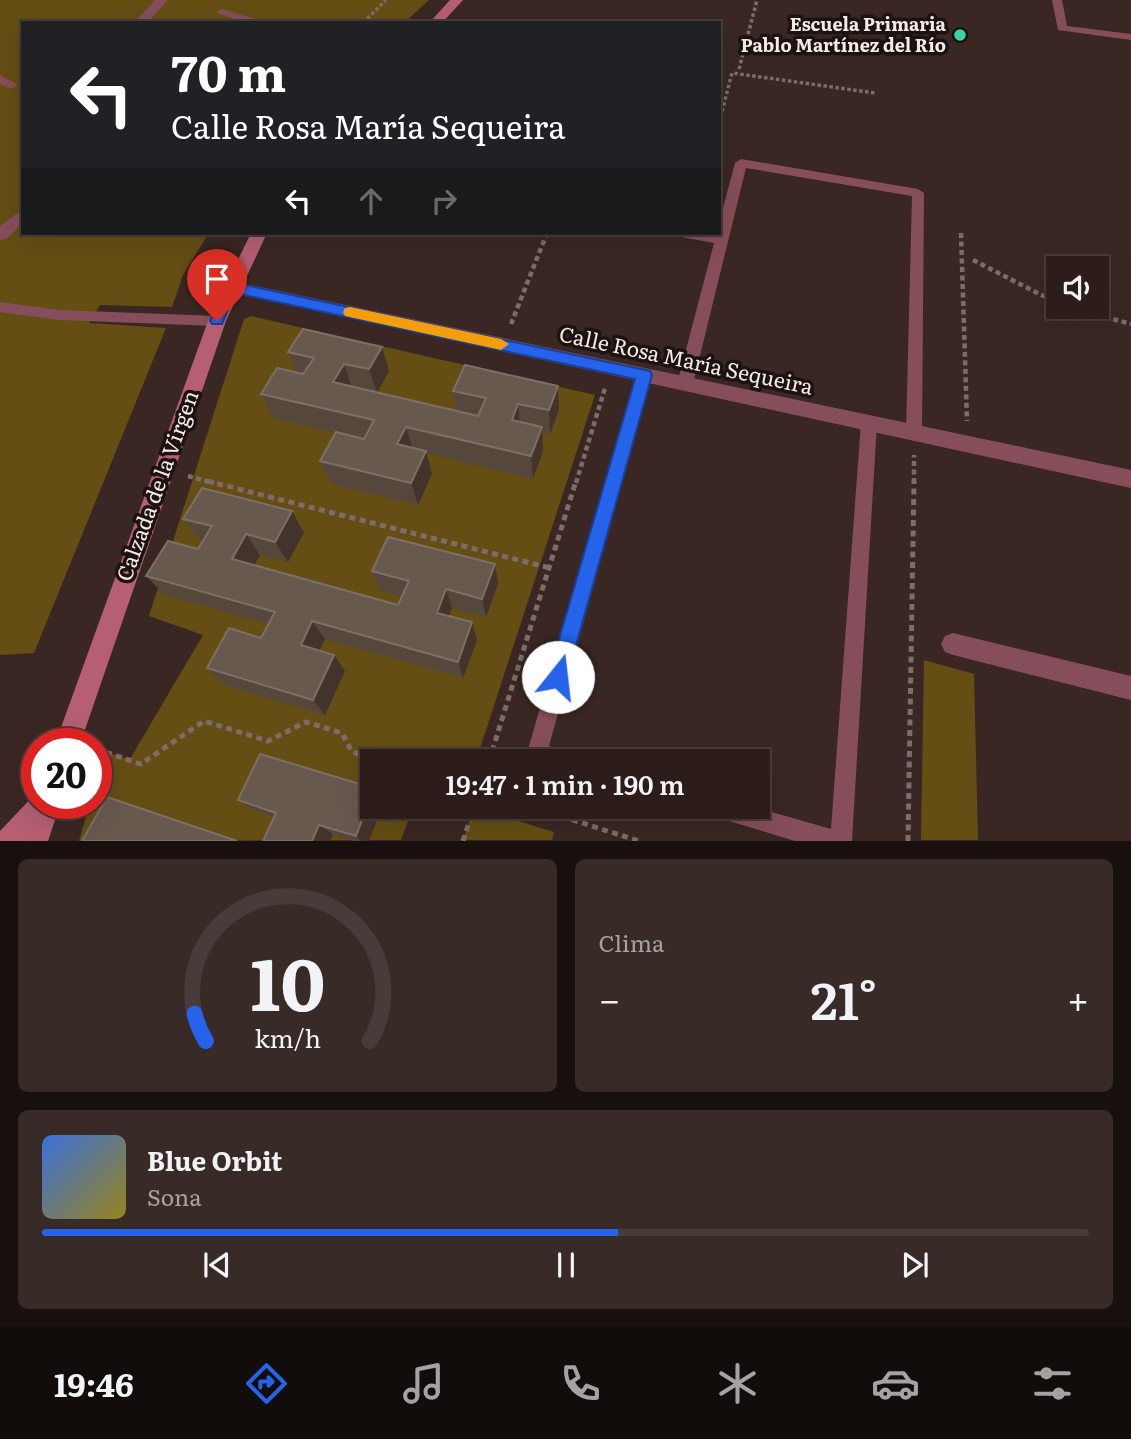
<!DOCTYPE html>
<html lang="es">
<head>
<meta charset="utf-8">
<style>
  :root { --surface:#2c1d1a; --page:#382a27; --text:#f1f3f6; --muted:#a6a2a2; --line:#483b39; --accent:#2563eb }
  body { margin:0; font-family:Literata,serif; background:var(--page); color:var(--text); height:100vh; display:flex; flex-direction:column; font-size:26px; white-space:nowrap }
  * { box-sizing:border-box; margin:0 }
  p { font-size:23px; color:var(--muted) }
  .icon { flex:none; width:38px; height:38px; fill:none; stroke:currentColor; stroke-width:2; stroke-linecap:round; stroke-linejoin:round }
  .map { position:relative; height:841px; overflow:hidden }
  .details { display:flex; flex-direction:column; gap:18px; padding:18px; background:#18100e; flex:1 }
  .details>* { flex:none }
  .banner { position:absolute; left:21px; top:21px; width:700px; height:214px; border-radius:0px; box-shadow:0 7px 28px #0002,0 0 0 2px var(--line); background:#202124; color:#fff; overflow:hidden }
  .fabs { position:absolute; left:1046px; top:256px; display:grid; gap:14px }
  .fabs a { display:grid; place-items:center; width:63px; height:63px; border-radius:0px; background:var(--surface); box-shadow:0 7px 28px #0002,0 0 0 2px var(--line); font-size:35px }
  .speed { position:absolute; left:21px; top:728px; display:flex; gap:14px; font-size:35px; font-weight:700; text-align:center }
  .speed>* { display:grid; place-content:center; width:91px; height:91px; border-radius:50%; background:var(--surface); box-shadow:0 7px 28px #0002,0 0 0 2px var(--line); line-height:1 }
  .speed .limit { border:10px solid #d22; background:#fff; color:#111 }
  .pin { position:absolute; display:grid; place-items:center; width:60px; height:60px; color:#fff; margin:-72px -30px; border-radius:50% 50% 50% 0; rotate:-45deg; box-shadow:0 0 7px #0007 }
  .pin .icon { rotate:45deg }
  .me { position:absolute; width:77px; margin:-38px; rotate:16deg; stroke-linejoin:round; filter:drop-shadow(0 0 5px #0008) }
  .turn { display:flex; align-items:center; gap:24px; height:147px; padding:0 35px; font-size:32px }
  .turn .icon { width:91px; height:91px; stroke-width:2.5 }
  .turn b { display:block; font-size:49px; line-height:60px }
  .lanes { display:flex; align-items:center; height:66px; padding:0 35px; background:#0003; justify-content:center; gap:35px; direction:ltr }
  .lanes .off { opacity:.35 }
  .big { font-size:52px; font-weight:600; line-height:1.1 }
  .details .tile { flex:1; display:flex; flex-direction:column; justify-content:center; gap:10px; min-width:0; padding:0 24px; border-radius:10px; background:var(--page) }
  .details .dial { align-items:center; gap:0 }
  .dial svg { height:182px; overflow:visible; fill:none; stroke:var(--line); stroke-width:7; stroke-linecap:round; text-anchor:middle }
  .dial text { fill:var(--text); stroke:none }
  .song { display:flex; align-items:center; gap:21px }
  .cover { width:84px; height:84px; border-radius:10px; background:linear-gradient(135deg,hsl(220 70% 55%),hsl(50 70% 35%)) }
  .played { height:7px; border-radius:4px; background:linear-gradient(90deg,var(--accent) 55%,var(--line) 55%) }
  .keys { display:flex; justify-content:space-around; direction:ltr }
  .heat { display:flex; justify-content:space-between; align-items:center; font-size:38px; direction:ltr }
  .details .tiles { flex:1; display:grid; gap:18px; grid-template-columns:1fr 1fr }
  .tile:last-child { grid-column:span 2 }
  .trip { position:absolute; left:360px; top:749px; width:410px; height:70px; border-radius:0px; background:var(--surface); box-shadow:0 7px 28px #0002,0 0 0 2px var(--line); font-weight:600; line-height:70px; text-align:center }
  .dock { display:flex; height:112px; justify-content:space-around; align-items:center; background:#120c0a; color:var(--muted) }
  .dock .icon { width:49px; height:49px }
  .dock .on { color:var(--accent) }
  .dock b { font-size:32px; color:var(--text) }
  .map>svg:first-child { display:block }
  .green { fill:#644e14 }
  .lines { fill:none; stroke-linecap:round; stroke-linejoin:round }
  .path-far2 { stroke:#7d6c69; stroke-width:3.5; stroke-dasharray:3.5 2.5; stroke-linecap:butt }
  .path-far1 { stroke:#7d6c69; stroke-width:4.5; stroke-dasharray:5 3.5; stroke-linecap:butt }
  .path { stroke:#7d6c69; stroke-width:5; stroke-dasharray:6 4.5; stroke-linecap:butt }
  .service { fill:#864e5a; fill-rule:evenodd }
  .pedestrian { fill:#864e5a; fill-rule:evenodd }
  .minor { fill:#864e5a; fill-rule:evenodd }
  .tertiary { fill:#864e5a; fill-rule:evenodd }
  .secondary { fill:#b65f73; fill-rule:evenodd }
  .wall { fill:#56473c }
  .shaded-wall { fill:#44332a }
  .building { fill:#67594e; stroke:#7e6f66; stroke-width:2 }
  .route { fill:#2563eb; stroke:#184099; stroke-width:2 }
  .slow { fill:#f59e0b }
  .poi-dot { fill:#3ad4a5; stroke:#1b1311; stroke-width:2.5 }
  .labels { text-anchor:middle; stroke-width:7; stroke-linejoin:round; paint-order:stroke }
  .far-poi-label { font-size:18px; font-weight:bold; fill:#f6e9e6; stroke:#1b1311; text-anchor:end }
  .street-label { font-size:21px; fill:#f6e9e6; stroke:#1b1311 }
</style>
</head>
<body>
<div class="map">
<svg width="1131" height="841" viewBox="0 0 1131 841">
  <rect width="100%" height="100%" fill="#3a2723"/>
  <g class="green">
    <path d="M0 0H429L404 23H23V233H209L183 275 172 307 100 305 89 323 166 328 34 653 0 655Z"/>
    <path d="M251 316 595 395 476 761H373V807H413L401 840 79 841 90 803H96V784L106 752 130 759 203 635 149 616 244 319Z"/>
    <path d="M924 660 974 674 978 840H921Z"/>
    <path d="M474 807 554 832 552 840H463Z"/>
  </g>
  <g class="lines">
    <g class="path-far2">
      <path d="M363 23 386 0"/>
      <path d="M739 69 757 0"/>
      <path d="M719 123 732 73 875 93"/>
    </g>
    <g class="path-far1">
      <path d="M961 233 967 421"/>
      <path d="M973 260 1059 304"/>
      <path d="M1064 306 1131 324"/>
      <path d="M511 324 547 233"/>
      <path d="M188 476 214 483"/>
      <path d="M576 483 605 388"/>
      <path d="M914 483V455"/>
    </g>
    <g class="path">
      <path d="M207 481 550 568"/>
      <path d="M96 749 141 764 204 721 268 741 306 722 342 733 352 752 385 761"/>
      <path d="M489 761 576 481"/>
      <path d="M532 807 639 841"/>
      <path d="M463 841 474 807"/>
      <path d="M908 841 914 481"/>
    </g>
    <g class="service">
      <path d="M1052 0H1062L1067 26 1131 34V40L1058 30Z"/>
      <path d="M222 9 263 21 264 23H248L219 14 217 12Z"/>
      <path d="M741 159 918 189 924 193 922 433 920 438H908L906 433 912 196 746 168 693 384 685 390 680 388 677 384 714 243 681 237 674 233 716 235 719 233V223L735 163Z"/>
      <path d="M0 302 59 310 217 316 224 321 217 326 59 320 0 312Z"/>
      <path d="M644 369 652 375 549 746 573 754 576 761H532L527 753 636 375Z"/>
      <path d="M869 417 875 418 877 423 852 841H795L719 818 711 815 708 807H754L831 829 861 423 863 418Z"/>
    </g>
    <g class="pedestrian">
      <path d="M155 0H168L147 23H134Z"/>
      <path d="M0 75 18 85 11 89 0 84Z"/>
      <path d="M23 209V223L6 239 0 240V226Z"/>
    </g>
    <path class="minor" d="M953 633 1131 676V700L953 655 945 652 941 644 945 636Z"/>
    <path class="tertiary" d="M231 281 1131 470V488L225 291 223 287Z"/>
    <g class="secondary">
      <path d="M450 0H463L442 23H429Z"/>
      <path d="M251 233H267L226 321 80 744H55L208 321Z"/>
      <path d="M37 792V803L60 805 48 841H0V831Z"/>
    </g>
  </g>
  <g class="wall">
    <path d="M382 347 389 371 377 392 457 411 453 391 559 410 550 434 542 432 543 451 533 479 427 453 432 474 418 505 331 484 320 461 336 433 273 418 261 394 297 373 288 352Z"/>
    <path d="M292 511 304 533 288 562 260 555 254 566 398 605 402 596 381 591 372 571 495 564 498 584 486 617 452 608 449 616 477 640 463 678 325 639 319 650 334 655 345 671 325 715 225 685 207 668 261 638 269 624 165 595 146 576 198 549 203 541 200 540 183 519Z"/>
    <path d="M238 800 373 807H382L369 841H353L333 834 330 841H263L274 817 256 811Z"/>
  </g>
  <g class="shaded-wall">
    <path d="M382 347 389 371 377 393 369 369Z"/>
    <path d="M344 364 352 388 333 382Z"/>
    <path d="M558 386 559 410 550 434 549 410Z"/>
    <path d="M518 404 520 427 512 420Z"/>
    <path d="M406 427 413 450 397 444Z"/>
    <path d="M542 427 543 451 533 479 531 456Z"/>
    <path d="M426 451 432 474 418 505 411 483Z"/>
    <path d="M292 511 304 533 288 562 275 542Z"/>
    <path d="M246 534 260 555 247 579 232 559Z"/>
    <path d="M495 564 498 584 486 617 482 599Z"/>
    <path d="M446 589 452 608 444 631 437 613Z"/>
    <path d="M312 621 325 639 314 662 301 645Z"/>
    <path d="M472 622 477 640 463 678 458 662Z"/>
    <path d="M334 655 345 671 325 715 313 700Z"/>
    <path d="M373 792V807H382L369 841H361L356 836Z"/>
    <path d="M319 825 333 834 330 841H312Z"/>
  </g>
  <g class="building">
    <path d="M303 329 382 347 369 369 344 364 333 382 478 416 486 398 453 391 465 365 558 386 549 410 518 404 512 420 542 427 531 456 406 427 397 444 426 451 411 483 320 461 336 432 364 439 374 420 261 394 277 368 303 374 314 358 288 352Z"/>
    <path d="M202 488 292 511 275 542 246 534 232 559 398 605 409 581 372 571 388 537 495 564 482 599 446 589 437 613 472 622 458 662 312 621 301 645 334 655 313 700 207 668 229 628 261 638 275 612 146 576 168 541 198 549 212 526 183 519Z"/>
    <path d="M260 754 373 788V792L356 836 319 825 312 841H263L276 813 238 800Z"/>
    <path d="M107 797 237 841H82Z"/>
  </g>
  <path class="route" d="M231 282 650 371 652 375 565 684 558 687 551 684 548 677 635 379 235 293 222 324H212L210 321 224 287Z"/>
  <path class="slow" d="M350 307 501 339 509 344 501 350 345 316 343 312 345 308Z"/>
  <circle class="poi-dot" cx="960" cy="35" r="7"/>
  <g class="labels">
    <g class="far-poi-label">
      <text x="946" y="31">Escuela Primaria<tspan x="946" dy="21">Pablo Martínez del Río</tspan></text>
    </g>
    <g class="street-label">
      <text transform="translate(686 361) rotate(12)" y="7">Calle Rosa María Sequeira</text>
      <text transform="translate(158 486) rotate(-70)" y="7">Calzada de la Virgen</text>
    </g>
  </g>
</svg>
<div class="fabs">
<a><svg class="icon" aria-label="sound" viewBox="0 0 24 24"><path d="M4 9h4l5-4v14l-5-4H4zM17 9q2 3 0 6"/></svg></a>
</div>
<div class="speed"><div class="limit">20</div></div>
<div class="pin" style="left:217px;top:321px;background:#d93025"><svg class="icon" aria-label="arrive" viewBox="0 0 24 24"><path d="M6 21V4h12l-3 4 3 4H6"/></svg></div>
<svg class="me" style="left:558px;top:677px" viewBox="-20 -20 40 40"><circle r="19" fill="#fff"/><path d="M0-13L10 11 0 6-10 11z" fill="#2563eb"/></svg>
<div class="trip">19:47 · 1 min · 190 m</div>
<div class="banner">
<div class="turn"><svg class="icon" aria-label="left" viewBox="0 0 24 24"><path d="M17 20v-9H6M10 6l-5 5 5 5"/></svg><div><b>70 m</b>Calle Rosa María Sequeira</div></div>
<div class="lanes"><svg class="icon" aria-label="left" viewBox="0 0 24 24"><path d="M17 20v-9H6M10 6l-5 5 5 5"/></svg><svg class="icon off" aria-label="ahead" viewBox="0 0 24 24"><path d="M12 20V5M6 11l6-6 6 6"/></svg><svg class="icon off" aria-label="right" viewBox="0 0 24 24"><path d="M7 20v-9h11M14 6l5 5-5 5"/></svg></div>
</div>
</div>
<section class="details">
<div class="tiles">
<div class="tile dial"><svg viewBox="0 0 100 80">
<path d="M14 69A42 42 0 1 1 86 69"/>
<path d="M14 69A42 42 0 0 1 9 57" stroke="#2563eb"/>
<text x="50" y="56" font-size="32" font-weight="700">10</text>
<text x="50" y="72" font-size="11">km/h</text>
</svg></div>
<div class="tile"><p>Clima</p>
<div class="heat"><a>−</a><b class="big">21°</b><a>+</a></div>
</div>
<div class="tile">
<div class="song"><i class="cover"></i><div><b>Blue Orbit</b><p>Sona</p></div></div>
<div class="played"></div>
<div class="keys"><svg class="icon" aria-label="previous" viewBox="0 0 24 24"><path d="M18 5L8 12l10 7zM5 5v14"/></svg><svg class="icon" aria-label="pause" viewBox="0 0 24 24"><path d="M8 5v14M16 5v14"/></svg><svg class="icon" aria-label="next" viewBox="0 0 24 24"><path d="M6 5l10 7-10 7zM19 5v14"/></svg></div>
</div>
</div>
</section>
<nav class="dock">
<b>19:46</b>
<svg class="icon on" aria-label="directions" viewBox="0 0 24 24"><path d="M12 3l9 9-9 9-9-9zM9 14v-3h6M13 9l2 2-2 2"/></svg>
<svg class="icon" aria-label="music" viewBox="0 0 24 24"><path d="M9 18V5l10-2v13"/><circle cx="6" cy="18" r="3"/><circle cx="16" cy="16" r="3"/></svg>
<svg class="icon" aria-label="phone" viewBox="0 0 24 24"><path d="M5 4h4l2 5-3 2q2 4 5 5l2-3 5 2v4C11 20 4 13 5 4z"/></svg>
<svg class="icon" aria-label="climate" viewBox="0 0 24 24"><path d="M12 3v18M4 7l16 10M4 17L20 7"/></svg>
<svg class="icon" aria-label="car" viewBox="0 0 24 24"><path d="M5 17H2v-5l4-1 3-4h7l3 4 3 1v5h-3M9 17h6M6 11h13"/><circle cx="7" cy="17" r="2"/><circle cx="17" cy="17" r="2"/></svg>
<svg class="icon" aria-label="filters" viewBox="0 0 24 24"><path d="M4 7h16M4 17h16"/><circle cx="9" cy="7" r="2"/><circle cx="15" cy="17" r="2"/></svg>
</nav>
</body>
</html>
